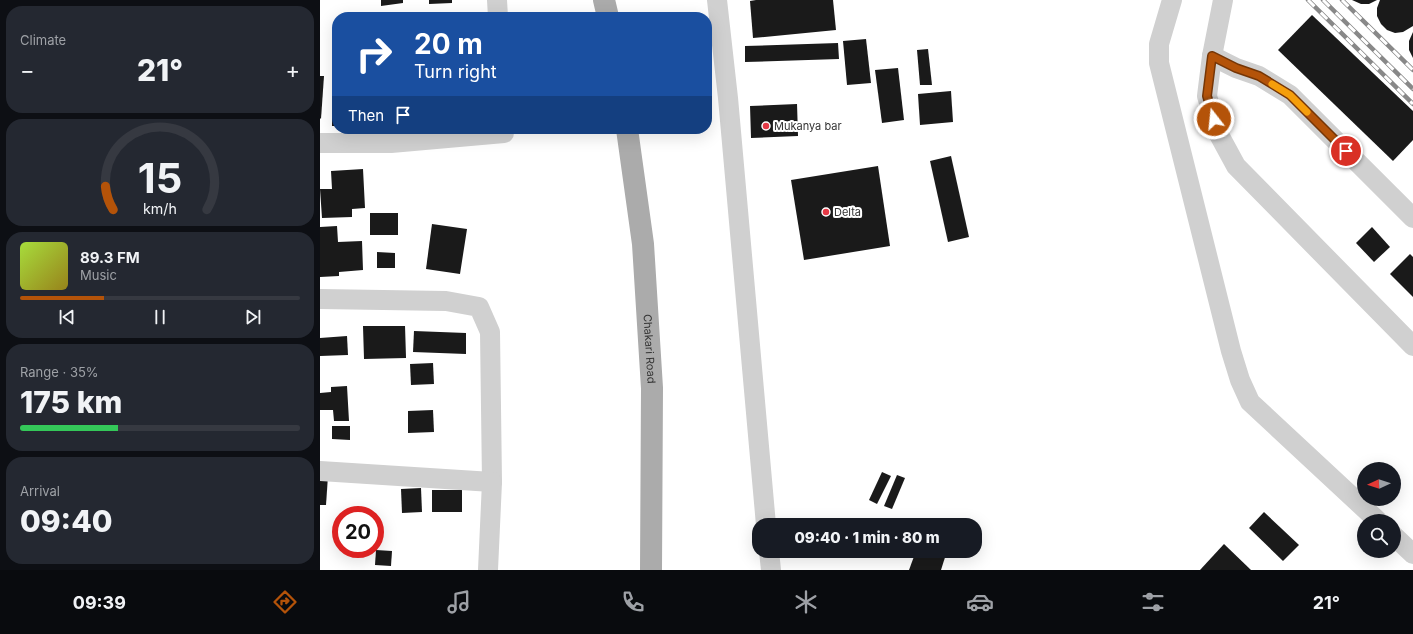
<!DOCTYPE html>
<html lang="en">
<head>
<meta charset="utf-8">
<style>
  :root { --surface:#171b24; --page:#242831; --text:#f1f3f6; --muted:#9ea1a6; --line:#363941; --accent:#b45309 }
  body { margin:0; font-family:Inter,sans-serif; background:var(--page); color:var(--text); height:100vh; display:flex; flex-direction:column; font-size:15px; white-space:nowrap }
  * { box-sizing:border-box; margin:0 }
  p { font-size:13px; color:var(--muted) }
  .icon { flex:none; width:22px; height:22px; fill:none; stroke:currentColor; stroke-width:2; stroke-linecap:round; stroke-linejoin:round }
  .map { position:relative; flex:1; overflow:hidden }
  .sheet { display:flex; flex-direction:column; gap:6px; padding:6px; background:#0d0f14; width:320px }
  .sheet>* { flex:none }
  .top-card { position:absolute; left:12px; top:12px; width:380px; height:122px; border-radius:16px; box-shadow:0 4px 16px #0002; background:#1a4fa0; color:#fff; overflow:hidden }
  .needle { width:26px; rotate:267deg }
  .controls { position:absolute; left:1037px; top:462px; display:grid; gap:8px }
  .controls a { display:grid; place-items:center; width:44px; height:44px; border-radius:50%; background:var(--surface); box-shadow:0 4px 16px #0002; font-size:20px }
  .speed { position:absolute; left:12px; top:506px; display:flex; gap:8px; font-size:20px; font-weight:700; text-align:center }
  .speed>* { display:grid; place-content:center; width:52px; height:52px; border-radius:50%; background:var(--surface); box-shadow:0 4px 16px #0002; line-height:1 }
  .speed .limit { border:6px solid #d22; background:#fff; color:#111 }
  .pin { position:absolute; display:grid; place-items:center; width:34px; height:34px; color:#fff; margin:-17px; border:2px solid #fff; border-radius:50%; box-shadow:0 1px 4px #0007 }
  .me { position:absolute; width:44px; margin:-22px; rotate:344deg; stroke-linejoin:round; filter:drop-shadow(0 0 3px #0008) }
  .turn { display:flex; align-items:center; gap:14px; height:84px; padding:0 16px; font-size:18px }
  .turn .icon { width:52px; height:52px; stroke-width:2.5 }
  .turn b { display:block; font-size:28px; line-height:34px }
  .then { display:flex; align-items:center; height:38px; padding:0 16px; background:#0003; gap:8px; font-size:15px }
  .big { font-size:30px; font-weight:800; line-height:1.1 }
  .sheet .card { flex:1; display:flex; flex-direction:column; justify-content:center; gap:6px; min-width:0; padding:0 14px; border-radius:16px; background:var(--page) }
  .sheet .dial { align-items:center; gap:0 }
  .dial svg { height:104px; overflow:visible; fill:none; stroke:var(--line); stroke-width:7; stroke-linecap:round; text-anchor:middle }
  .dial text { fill:var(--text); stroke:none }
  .song { display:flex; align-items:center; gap:12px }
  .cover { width:48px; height:48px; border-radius:6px; background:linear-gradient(135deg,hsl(80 70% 55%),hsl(50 70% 35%)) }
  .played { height:4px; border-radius:2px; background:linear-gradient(90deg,var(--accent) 30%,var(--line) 30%) }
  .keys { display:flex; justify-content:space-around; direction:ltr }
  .heat { display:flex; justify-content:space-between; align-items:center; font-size:22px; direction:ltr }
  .charge { height:6px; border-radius:3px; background:linear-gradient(90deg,#34c759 35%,var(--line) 0) }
  .trip { position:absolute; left:432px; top:518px; width:230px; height:40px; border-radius:16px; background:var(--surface); box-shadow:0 4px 16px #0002; font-weight:800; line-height:40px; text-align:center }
  .dock { display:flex; height:64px; justify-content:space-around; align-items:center; background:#090b0e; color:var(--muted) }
  .dock .icon { width:28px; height:28px }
  .dock .active { color:var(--accent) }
  .dock b { font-size:18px; color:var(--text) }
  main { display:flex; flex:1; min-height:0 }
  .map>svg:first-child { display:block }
  .building { fill:#1a1a1a }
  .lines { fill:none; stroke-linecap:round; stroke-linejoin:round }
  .minor { stroke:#d0d0d0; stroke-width:20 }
  .major { stroke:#ababab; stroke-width:22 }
  .rail-casing { stroke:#888; stroke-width:4.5 }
  .rail { stroke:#fff; stroke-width:3; stroke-dasharray:9; stroke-linecap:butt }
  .route-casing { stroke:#753606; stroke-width:10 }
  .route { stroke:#b45309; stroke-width:7 }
  .slow { stroke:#f59e0b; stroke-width:7 }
  .poi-dot { fill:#e63946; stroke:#fff; stroke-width:1.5 }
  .labels { text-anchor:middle; stroke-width:4; stroke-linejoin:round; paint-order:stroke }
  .poi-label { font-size:11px; fill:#333; stroke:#fff; text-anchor:start }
  .street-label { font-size:11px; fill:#333; stroke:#fff }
</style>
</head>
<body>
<main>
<section class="sheet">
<div class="card"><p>Climate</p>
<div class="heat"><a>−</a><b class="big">21°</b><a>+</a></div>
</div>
<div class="card dial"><svg viewBox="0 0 100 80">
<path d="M14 69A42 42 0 1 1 86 69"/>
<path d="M14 69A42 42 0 0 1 8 51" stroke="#b45309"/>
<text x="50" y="56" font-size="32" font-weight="700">15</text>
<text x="50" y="72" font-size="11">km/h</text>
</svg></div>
<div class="card">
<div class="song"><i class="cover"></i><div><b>89.3 FM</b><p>Music</p></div></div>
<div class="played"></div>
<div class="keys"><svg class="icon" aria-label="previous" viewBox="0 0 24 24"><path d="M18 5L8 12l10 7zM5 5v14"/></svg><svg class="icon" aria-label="pause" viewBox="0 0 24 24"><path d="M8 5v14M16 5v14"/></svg><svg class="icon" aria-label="next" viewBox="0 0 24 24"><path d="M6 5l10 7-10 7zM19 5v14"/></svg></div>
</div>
<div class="card"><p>Range · 35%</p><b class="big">175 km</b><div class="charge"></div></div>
<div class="card"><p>Arrival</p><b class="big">09:40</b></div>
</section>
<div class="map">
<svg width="1093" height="570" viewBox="0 0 1093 570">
  <rect width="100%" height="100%" fill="#fff"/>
  <g class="building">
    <path d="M61 0H83V3L61 6Z"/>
    <path d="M109 0H132V3L109 4Z"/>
    <path d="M436 0H513L516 30 433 38 430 1Z"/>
    <path d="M1032 0H1057L1049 4H1041Z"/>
    <path d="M1060 0H1093V26L1083 32 1075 33 1067 30 1061 24 1057 16V8Z"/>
    <path d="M992 15 1093 111V140L1073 161 958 50Z"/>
    <path d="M1093 32V58L1089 50V41Z"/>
    <path d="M546 39 551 83 527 85 523 41Z"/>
    <path d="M518 43 519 59 425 62V46Z"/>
    <path d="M608 49 612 85H600L597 50Z"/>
    <path d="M578 68 584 120 562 123 555 70Z"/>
    <path d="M0 76H4L1 119 0 118Z"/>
    <rect x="12" y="81" width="5" height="45"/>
    <path d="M631 91 633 122 600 125 598 94Z"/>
    <path d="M477 104 478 136 431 138 430 106Z"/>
    <path d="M631 156 649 237 628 242 610 161Z"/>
    <path d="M558 166 570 246 484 260 471 180Z"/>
    <path d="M43 169 45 208 32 209V217L2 218 0 189H12L11 171Z"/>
    <rect x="50" y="213" width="28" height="22"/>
    <path d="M112 224 147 229 140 274 106 269Z"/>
    <path d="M17 226 18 242 42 241 43 270 19 272V276L0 277V227Z"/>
    <path d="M1052 227 1070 247 1054 262 1036 243Z"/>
    <path d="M57 252 75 253V268H57Z"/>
    <path d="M1090 254 1093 257V297L1070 274Z"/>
    <path d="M43 326H85L86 358 44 359Z"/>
    <path d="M94 331 146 333V354L93 352Z"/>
    <path d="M27 336 28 355 0 356V338Z"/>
    <path d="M113 363 114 384 91 385 90 364Z"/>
    <path d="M27 386 29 421H14L13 410H0V393L11 392V387Z"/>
    <path d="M113 410 114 432 88 433V411Z"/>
    <path d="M12 426H30V440L12 439Z"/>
    <path d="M562 472 571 476 557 504 549 500Z"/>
    <path d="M0 475 8 476 6 505H0Z"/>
    <path d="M577 475 585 478 572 509 564 506Z"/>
    <path d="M101 488 102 512 82 513 81 489Z"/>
    <rect x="112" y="490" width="30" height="22"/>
    <path d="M944 512 979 545 963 561 929 528Z"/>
    <path d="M904 544 931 570H880Z"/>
    <path d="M56 550 72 551 71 566 55 565Z"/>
    <path d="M596 551H627L621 570H589Z"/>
  </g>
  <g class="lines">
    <g class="minor">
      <path d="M177 0 178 17"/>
      <path d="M397 0 408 98 446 525"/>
      <path d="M852 0 839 44V63L911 351 920 380 930 402 1058 521"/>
      <path d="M903 0 892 56 887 96 897 131 916 166 1093 346"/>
      <path d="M892 56 916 68 939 76 970 95 1093 218"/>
      <path d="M0 143H71L184 133V129"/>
      <path d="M0 299 126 301 159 307 170 332 172 482 168 570"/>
      <path d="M0 471 172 482"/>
      <path d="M1074 536 1093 554"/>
      <path d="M449 551 451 570"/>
    </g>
    <g class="major">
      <path d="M284 0 288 17"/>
      <path id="s1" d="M307 129 323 244 332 388 331 570"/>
    </g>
    <defs>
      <g id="rail">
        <path d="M988 0 1093 104"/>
        <path d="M1003 0 1093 89"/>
        <path d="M1022 0 1093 70"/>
      </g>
    </defs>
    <use href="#rail" class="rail-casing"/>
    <use href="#rail" class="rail"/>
  </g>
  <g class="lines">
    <defs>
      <path id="route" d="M894 119 887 96 892 56 916 68 939 76 970 95 1026 151"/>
    </defs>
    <use href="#route" class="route-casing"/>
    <use href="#route" class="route"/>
    <path class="slow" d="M952 84 970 95 987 112"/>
  </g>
  <g class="poi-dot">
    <circle cx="446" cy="126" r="4"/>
    <circle cx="506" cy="212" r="4"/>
  </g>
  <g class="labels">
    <g class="poi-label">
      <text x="454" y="130">Mukanya bar</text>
      <text x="514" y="216">Delta</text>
    </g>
    <g class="street-label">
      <text dy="4" stroke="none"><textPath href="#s1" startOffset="221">Chakari Road</textPath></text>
    </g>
  </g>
</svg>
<div class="controls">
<a><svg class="needle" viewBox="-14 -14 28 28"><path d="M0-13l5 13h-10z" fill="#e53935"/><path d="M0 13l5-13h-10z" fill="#9ea1a6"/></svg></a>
<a><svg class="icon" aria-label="search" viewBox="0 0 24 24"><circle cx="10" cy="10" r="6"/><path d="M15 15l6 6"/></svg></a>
</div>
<div class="speed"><div class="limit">20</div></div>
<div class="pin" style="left:1026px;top:151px;background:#d93025"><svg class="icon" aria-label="arrive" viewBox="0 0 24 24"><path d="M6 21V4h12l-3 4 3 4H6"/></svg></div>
<svg class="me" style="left:894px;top:119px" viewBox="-20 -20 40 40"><circle r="17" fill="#b45309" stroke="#fff" stroke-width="3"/><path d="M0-11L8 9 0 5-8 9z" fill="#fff"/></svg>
<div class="trip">09:40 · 1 min · 80 m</div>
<div class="top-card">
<div class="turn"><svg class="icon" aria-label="right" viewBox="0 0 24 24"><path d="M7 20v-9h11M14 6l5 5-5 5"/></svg><div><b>20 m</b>Turn right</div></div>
<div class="then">Then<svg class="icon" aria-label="arrive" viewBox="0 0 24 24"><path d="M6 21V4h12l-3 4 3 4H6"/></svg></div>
</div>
</div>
</main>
<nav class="dock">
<b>09:39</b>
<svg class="icon active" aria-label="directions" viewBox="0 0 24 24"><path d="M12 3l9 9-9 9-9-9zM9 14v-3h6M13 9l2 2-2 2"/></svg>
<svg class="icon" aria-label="music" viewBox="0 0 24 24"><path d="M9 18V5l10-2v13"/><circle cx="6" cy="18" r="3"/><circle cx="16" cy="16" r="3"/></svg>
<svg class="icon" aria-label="phone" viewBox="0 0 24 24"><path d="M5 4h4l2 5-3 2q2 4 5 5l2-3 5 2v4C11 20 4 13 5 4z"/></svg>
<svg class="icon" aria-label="climate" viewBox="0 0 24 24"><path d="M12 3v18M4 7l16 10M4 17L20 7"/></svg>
<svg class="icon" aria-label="car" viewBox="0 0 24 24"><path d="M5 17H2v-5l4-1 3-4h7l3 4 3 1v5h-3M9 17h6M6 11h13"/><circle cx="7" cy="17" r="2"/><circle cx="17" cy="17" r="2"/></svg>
<svg class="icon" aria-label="filters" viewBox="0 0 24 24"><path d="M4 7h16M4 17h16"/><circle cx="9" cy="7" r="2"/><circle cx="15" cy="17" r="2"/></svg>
<b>21°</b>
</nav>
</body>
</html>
